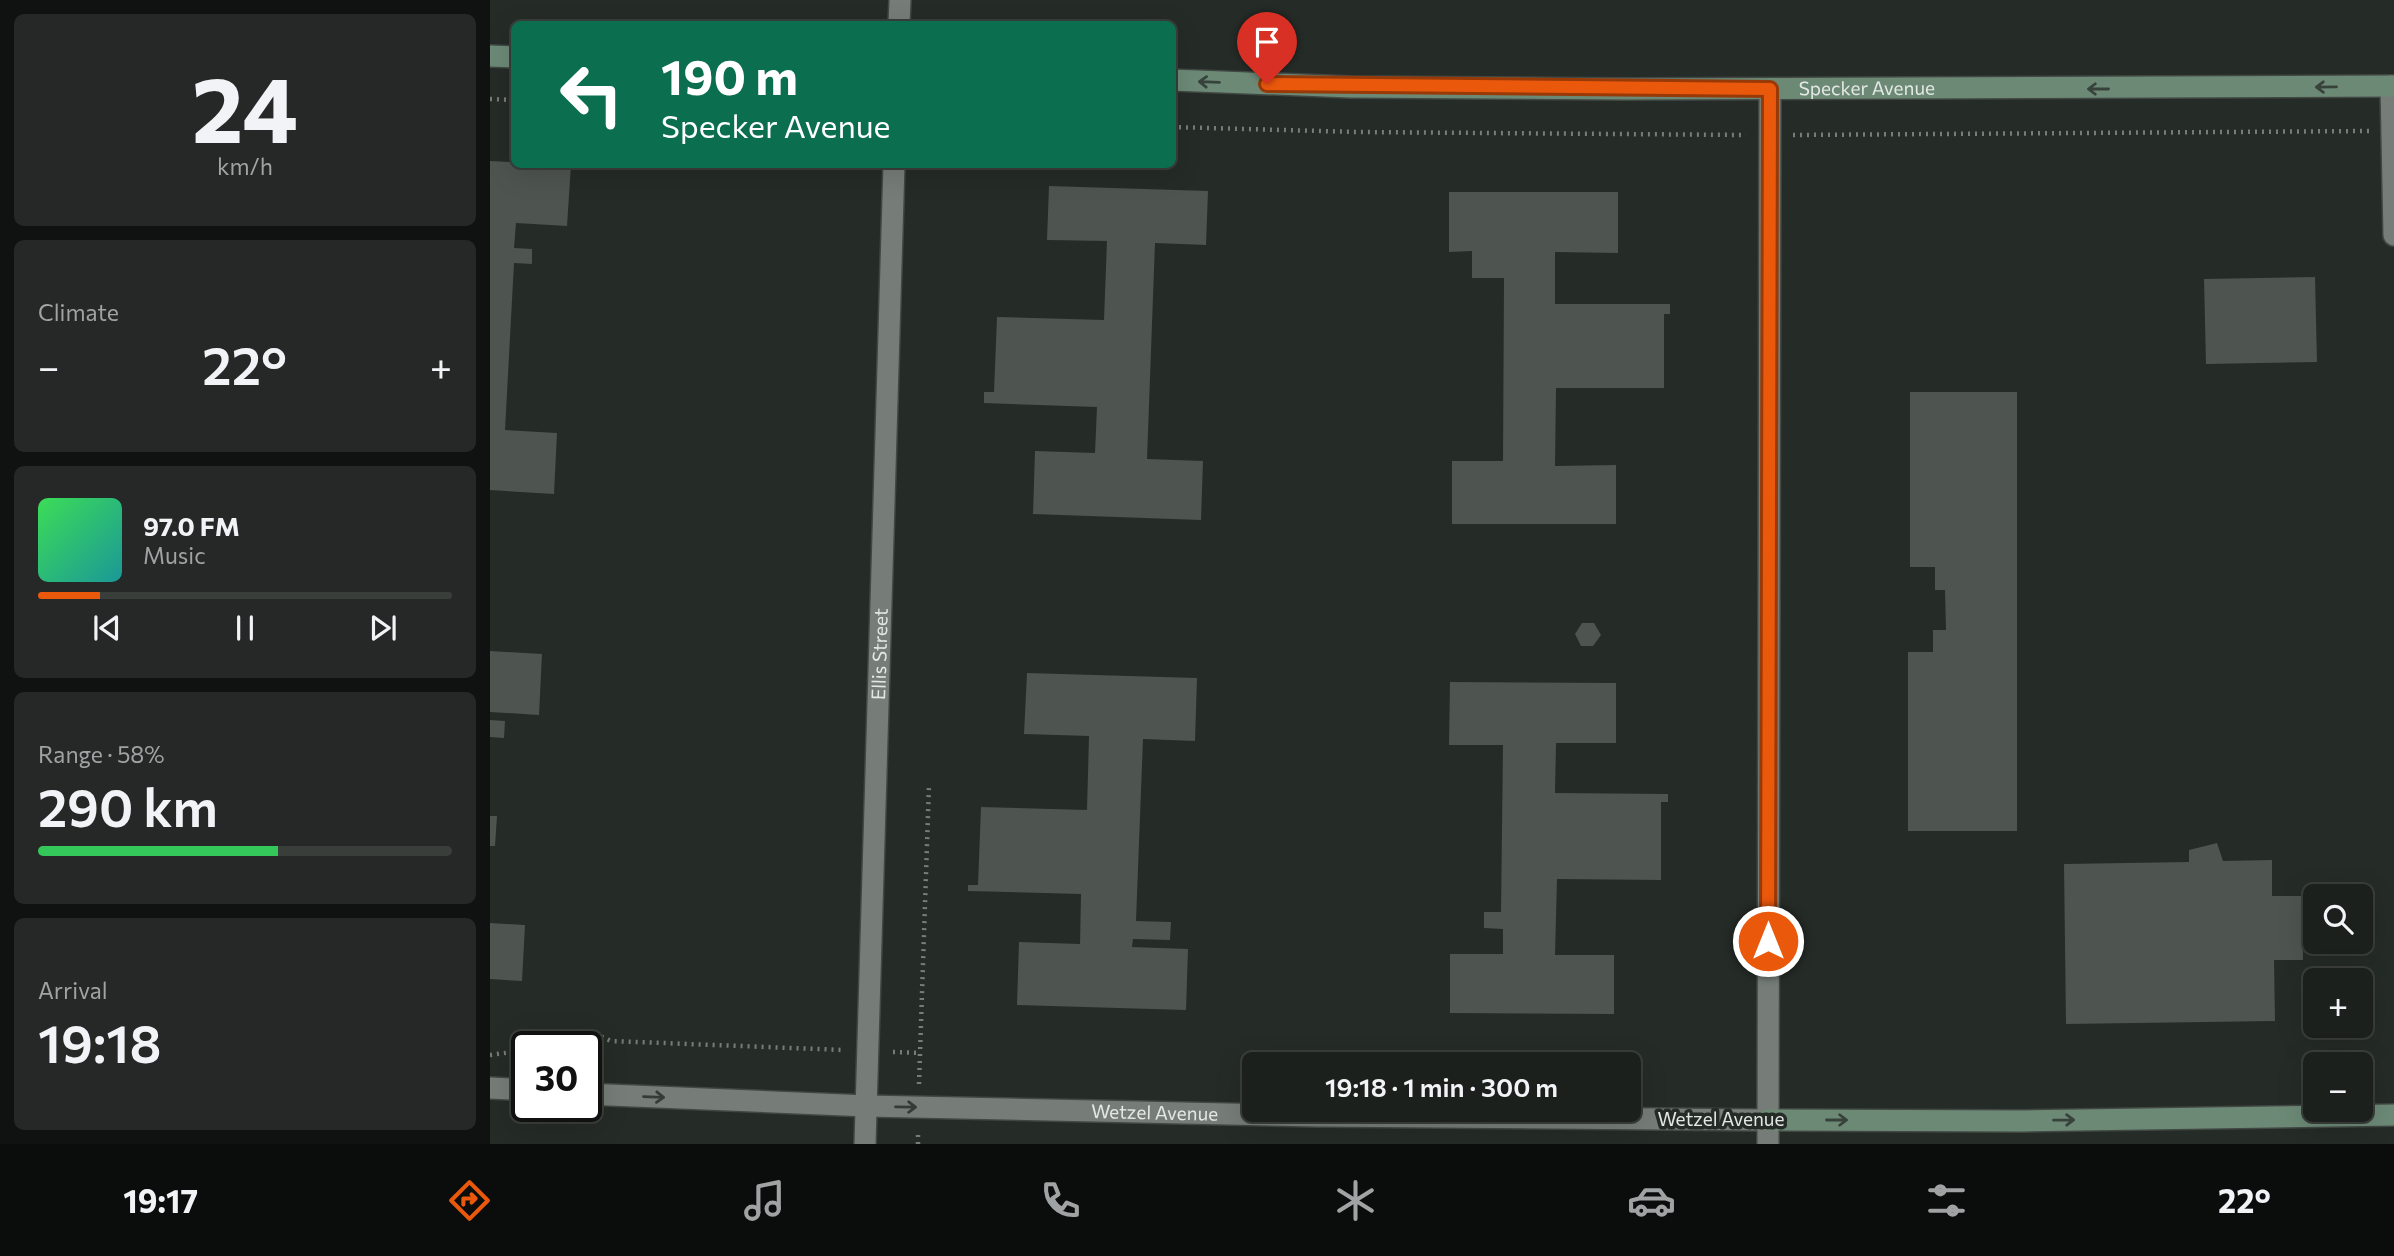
<!DOCTYPE html>
<html lang="en">
<head>
<meta charset="utf-8">
<style>
  :root { --surface:#1c201d; --page:#252826; --text:#f1f3f6; --muted:#a0a3a4; --line:#3a3e3b; --accent:#ea580c }
  body { margin:0; font-family:Commissioner,sans-serif; background:var(--page); color:var(--text); height:100vh; display:flex; flex-direction:column; font-size:26px; white-space:nowrap }
  * { box-sizing:border-box; margin:0 }
  p { font-size:23px; color:var(--muted) }
  .icon { flex:none; width:38px; height:38px; fill:none; stroke:currentColor; stroke-width:2; stroke-linecap:round; stroke-linejoin:round }
  .map { position:relative; flex:1; overflow:hidden }
  .side { display:flex; flex-direction:column; gap:14px; padding:14px; background:#0f1210; width:490px }
  .side>* { flex:none }
  .guide { position:absolute; left:21px; top:21px; width:665px; height:147px; border-radius:10px; box-shadow:0 7px 28px #0002,0 0 0 2px var(--line); background:#0b6e4f; color:#fff; overflow:hidden }
  .tools { position:absolute; left:1813px; top:884px; display:grid; gap:14px }
  .tools a { display:grid; place-items:center; width:70px; height:70px; border-radius:10px; background:var(--surface); box-shadow:0 7px 28px #0002,0 0 0 2px var(--line); font-size:35px }
  .speed { position:absolute; left:21px; top:1031px; display:flex; gap:14px; font-size:35px; font-weight:700; text-align:center }
  .speed>* { display:grid; place-content:center; width:91px; height:91px; border-radius:50%; background:var(--surface); box-shadow:0 7px 28px #0002,0 0 0 2px var(--line); line-height:1 }
  .speed .limit { border:4px solid #111; border-radius:10px; background:#fff; color:#111 }
  .pin { position:absolute; display:grid; place-items:center; width:60px; height:60px; color:#fff; margin:-72px -30px; border-radius:50% 50% 50% 0; rotate:-45deg; box-shadow:0 0 7px #0007 }
  .pin .icon { rotate:45deg }
  .me { position:absolute; width:77px; margin:-38px; rotate:0deg; stroke-linejoin:round; filter:drop-shadow(0 0 5px #0008) }
  .turn { display:flex; align-items:center; gap:24px; height:147px; padding:0 35px; font-size:32px }
  .turn .icon { width:91px; height:91px; stroke-width:2.5 }
  .turn b { display:block; font-size:49px; line-height:60px }
  .big { font-size:52px; font-weight:600; line-height:1.1 }
  .side .card { flex:1; display:flex; flex-direction:column; justify-content:center; gap:10px; min-width:0; padding:0 24px; border-radius:10px; background:var(--page) }
  .side .dial { align-items:center; gap:0 }
  .dial b { font-size:91px; line-height:1 }
  .song { display:flex; align-items:center; gap:21px }
  .cover { width:84px; height:84px; border-radius:10px; background:linear-gradient(135deg,hsl(130 70% 55%),hsl(180 70% 35%)) }
  .played { height:7px; border-radius:4px; background:linear-gradient(90deg,var(--accent) 15%,var(--line) 15%) }
  .keys { display:flex; justify-content:space-around; direction:ltr }
  .heat { display:flex; justify-content:space-between; align-items:center; font-size:38px; direction:ltr }
  .charge { height:10px; border-radius:5px; background:linear-gradient(90deg,#34c759 58%,var(--line) 0) }
  .trip { position:absolute; left:752px; top:1052px; width:399px; height:70px; border-radius:10px; background:var(--surface); box-shadow:0 7px 28px #0002,0 0 0 2px var(--line); font-weight:600; line-height:70px; text-align:center }
  .dock { display:flex; height:112px; justify-content:space-around; align-items:center; background:#0b0d0c; color:var(--muted) }
  .dock .icon { width:49px; height:49px }
  .dock .on { color:var(--accent) }
  .dock b { font-size:32px; color:var(--text) }
  main { display:flex; flex:1; min-height:0 }
  .map>svg:first-child { display:block }
  .building { fill:#4e5450 }
  .lines { fill:none; stroke-linecap:round; stroke-linejoin:round }
  .street-casing { stroke:#414743; stroke-width:24 }
  .secondary-casing { stroke:#414743; stroke-width:24 }
  .path { stroke:#787d79; stroke-width:4.5; stroke-dasharray:2 5; stroke-linecap:butt }
  .street { stroke:#767d78; stroke-width:21 }
  .secondary { stroke:#6c8976; stroke-width:21 }
  .oneway { stroke:#37423b }
  .oneway2 { stroke:#353b37 }
  .route-casing { stroke:#983908; stroke-width:18 }
  .route { stroke:#ea580c; stroke-width:12 }
  .labels { text-anchor:middle; stroke-width:7; stroke-linejoin:round; paint-order:stroke }
  .street-label { font-size:19px; fill:#e4e8e5; stroke:#252b27 }
</style>
</head>
<body>
<main>
<section class="side">
<div class="card dial"><b>24</b><p>km/h</p></div>
<div class="card"><p>Climate</p>
<div class="heat"><a>−</a><b class="big">22°</b><a>+</a></div>
</div>
<div class="card">
<div class="song"><i class="cover"></i><div><b>97.0 FM</b><p>Music</p></div></div>
<div class="played"></div>
<div class="keys"><svg class="icon" aria-label="previous" viewBox="0 0 24 24"><path d="M18 5L8 12l10 7zM5 5v14"/></svg><svg class="icon" aria-label="pause" viewBox="0 0 24 24"><path d="M8 5v14M16 5v14"/></svg><svg class="icon" aria-label="next" viewBox="0 0 24 24"><path d="M6 5l10 7-10 7zM19 5v14"/></svg></div>
</div>
<div class="card"><p>Range · 58%</p><b class="big">290 km</b><div class="charge"></div></div>
<div class="card"><p>Arrival</p><b class="big">19:18</b></div>
</section>
<div class="map">
<svg width="1904" height="1144" viewBox="0 0 1904 1144">
  <rect width="100%" height="100%" fill="#252b27"/>
  <g class="building">
    <path d="M0 161 81 165 77 226 26 223 24 248 42 249V264L24 263 15 430 67 433 64 494 0 490Z"/>
    <path d="M559 186 718 191 716 245 665 243 657 459 713 461 711 520 543 514 545 451 605 453 607 407 494 403V392H504L507 317 614 320 617 241 557 240Z"/>
    <path d="M959 192H1128V253L1065 252V304H1180V314H1174V388H1066L1065 466 1126 465V524H962V461H1013L1014 278H982V251L959 252Z"/>
    <path d="M1825 277 1827 362 1716 364 1714 279Z"/>
    <path d="M1420 392H1527V831H1418V652H1443V630H1456L1455 590H1445V567H1420Z"/>
    <path d="M1092 623H1104L1111 635 1103 646H1091L1085 634Z"/>
    <path d="M0 651 52 654 49 715 0 712Z"/>
    <path d="M537 673 707 678 705 741 653 739 646 921 681 922 680 940 643 939 642 947 698 949 696 1010 527 1005 529 942 590 944 591 894 478 891V885H488L491 807 597 810 599 736 534 734Z"/>
    <path d="M960 682 1126 683V743H1066L1065 793 1178 794V802H1171V880L1067 879 1065 955H1124V1014L960 1013V954H1013V929L994 928V912H1011L1013 745H959Z"/>
    <path d="M0 720 15 721 14 738 0 737Z"/>
    <path d="M0 816H7L5 846H0Z"/>
    <path d="M1727 843 1733 861 1782 860V896H1812L1813 960H1784L1785 1021 1576 1024 1574 864 1699 862V850Z"/>
    <path d="M0 923 35 925 32 981 0 979Z"/>
  </g>
  <g class="lines">
    <defs>
      <g id="street">
        <path d="M409 24 410 0"/>
        <path d="M1901 86 1904 235"/>
        <path d="M0 1088 37 1090"/>
        <path id="s1" d="M96 1094 377 1106 826 1116 1278 1120"/>
        <path id="s2" d="M375 1144 404 164"/>
        <path d="M1278 1144 1280 89"/>
      </g>
      <g id="secondary">
        <path d="M0 56 24 57"/>
        <path id="s3" d="M682 80 860 87 1133 89 1904 86"/>
        <path d="M1278 1120 1534 1121 1904 1115"/>
      </g>
    </defs>
    <use href="#street" class="street-casing"/>
    <use href="#secondary" class="secondary-casing"/>
    <g class="path">
      <path d="M0 99 24 100"/>
      <path d="M682 127 866 132 1256 135"/>
      <path d="M1303 135 1879 131"/>
      <path d="M73 1046C95 1033 95 1029 121 1041L353 1050"/>
      <path d="M403 1052 430 1053"/>
      <path d="M0 1055 37 1050"/>
      <path d="M429 1084 439 785"/>
      <path d="M428 1144V1131"/>
    </g>
    <use href="#street" class="street"/>
    <use href="#secondary" class="secondary"/>
  </g>
  <defs><path id="oneway-shaft" d="M-6 0H5M1.5-3L5.5 0L1.5 3" fill="none" stroke-width="1.6" stroke-linecap="round" stroke-linejoin="round" transform="scale(1.75)"/></defs>
  <g class="oneway">
    <use href="#oneway-shaft" transform="translate(719 82) rotate(-178)"/>
    <use href="#oneway-shaft" transform="translate(1836 87) rotate(179)"/>
    <use href="#oneway-shaft" transform="translate(1608 89) rotate(180)"/>
    <use href="#oneway-shaft" transform="translate(1347 1120)"/>
    <use href="#oneway-shaft" transform="translate(1574 1120) rotate(-1)"/>
  </g>
  <g class="oneway2">
    <use href="#oneway-shaft" transform="translate(164 1097) rotate(2)"/>
    <use href="#oneway-shaft" transform="translate(416 1107) rotate(1)"/>
  </g>
  <g class="lines">
    <defs>
      <path id="route" d="M777 84 1280 89 1278 941"/>
    </defs>
    <use href="#route" class="route-casing"/>
    <use href="#route" class="route"/>
  </g>
  <g class="labels">
    <g class="street-label">
      <text dy="7" stroke="none"><textPath href="#s3" startOffset="695">Specker Avenue</textPath></text>
      <text dy="7" stroke="none"><textPath href="#s2" startOffset="490">Ellis Street</textPath></text>
      <text dy="7" stroke="none"><textPath href="#s1" startOffset="569">Wetzel Avenue</textPath></text>
      <text x="1231" y="1126">Wetzel Avenue</text>
    </g>
  </g>
</svg>
<div class="tools">
<a><svg class="icon" aria-label="search" viewBox="0 0 24 24"><circle cx="10" cy="10" r="6"/><path d="M15 15l6 6"/></svg></a>
<a>+</a>
<a>−</a>
</div>
<div class="speed"><div class="limit">30</div></div>
<div class="pin" style="left:777px;top:84px;background:#d93025"><svg class="icon" aria-label="arrive" viewBox="0 0 24 24"><path d="M6 21V4h12l-3 4 3 4H6"/></svg></div>
<svg class="me" style="left:1278px;top:941px" viewBox="-20 -20 40 40"><circle r="17" fill="#ea580c" stroke="#fff" stroke-width="3"/><path d="M0-11L8 9 0 5-8 9z" fill="#fff"/></svg>
<div class="trip">19:18 · 1 min · 300 m</div>
<div class="guide">
<div class="turn"><svg class="icon" aria-label="left" viewBox="0 0 24 24"><path d="M17 20v-9H6M10 6l-5 5 5 5"/></svg><div><b>190 m</b>Specker Avenue</div></div>
</div>
</div>
</main>
<nav class="dock">
<b>19:17</b>
<svg class="icon on" aria-label="directions" viewBox="0 0 24 24"><path d="M12 3l9 9-9 9-9-9zM9 14v-3h6M13 9l2 2-2 2"/></svg>
<svg class="icon" aria-label="music" viewBox="0 0 24 24"><path d="M9 18V5l10-2v13"/><circle cx="6" cy="18" r="3"/><circle cx="16" cy="16" r="3"/></svg>
<svg class="icon" aria-label="phone" viewBox="0 0 24 24"><path d="M5 4h4l2 5-3 2q2 4 5 5l2-3 5 2v4C11 20 4 13 5 4z"/></svg>
<svg class="icon" aria-label="climate" viewBox="0 0 24 24"><path d="M12 3v18M4 7l16 10M4 17L20 7"/></svg>
<svg class="icon" aria-label="car" viewBox="0 0 24 24"><path d="M5 17H2v-5l4-1 3-4h7l3 4 3 1v5h-3M9 17h6M6 11h13"/><circle cx="7" cy="17" r="2"/><circle cx="17" cy="17" r="2"/></svg>
<svg class="icon" aria-label="filters" viewBox="0 0 24 24"><path d="M4 7h16M4 17h16"/><circle cx="9" cy="7" r="2"/><circle cx="15" cy="17" r="2"/></svg>
<b>22°</b>
</nav>
</body>
</html>
